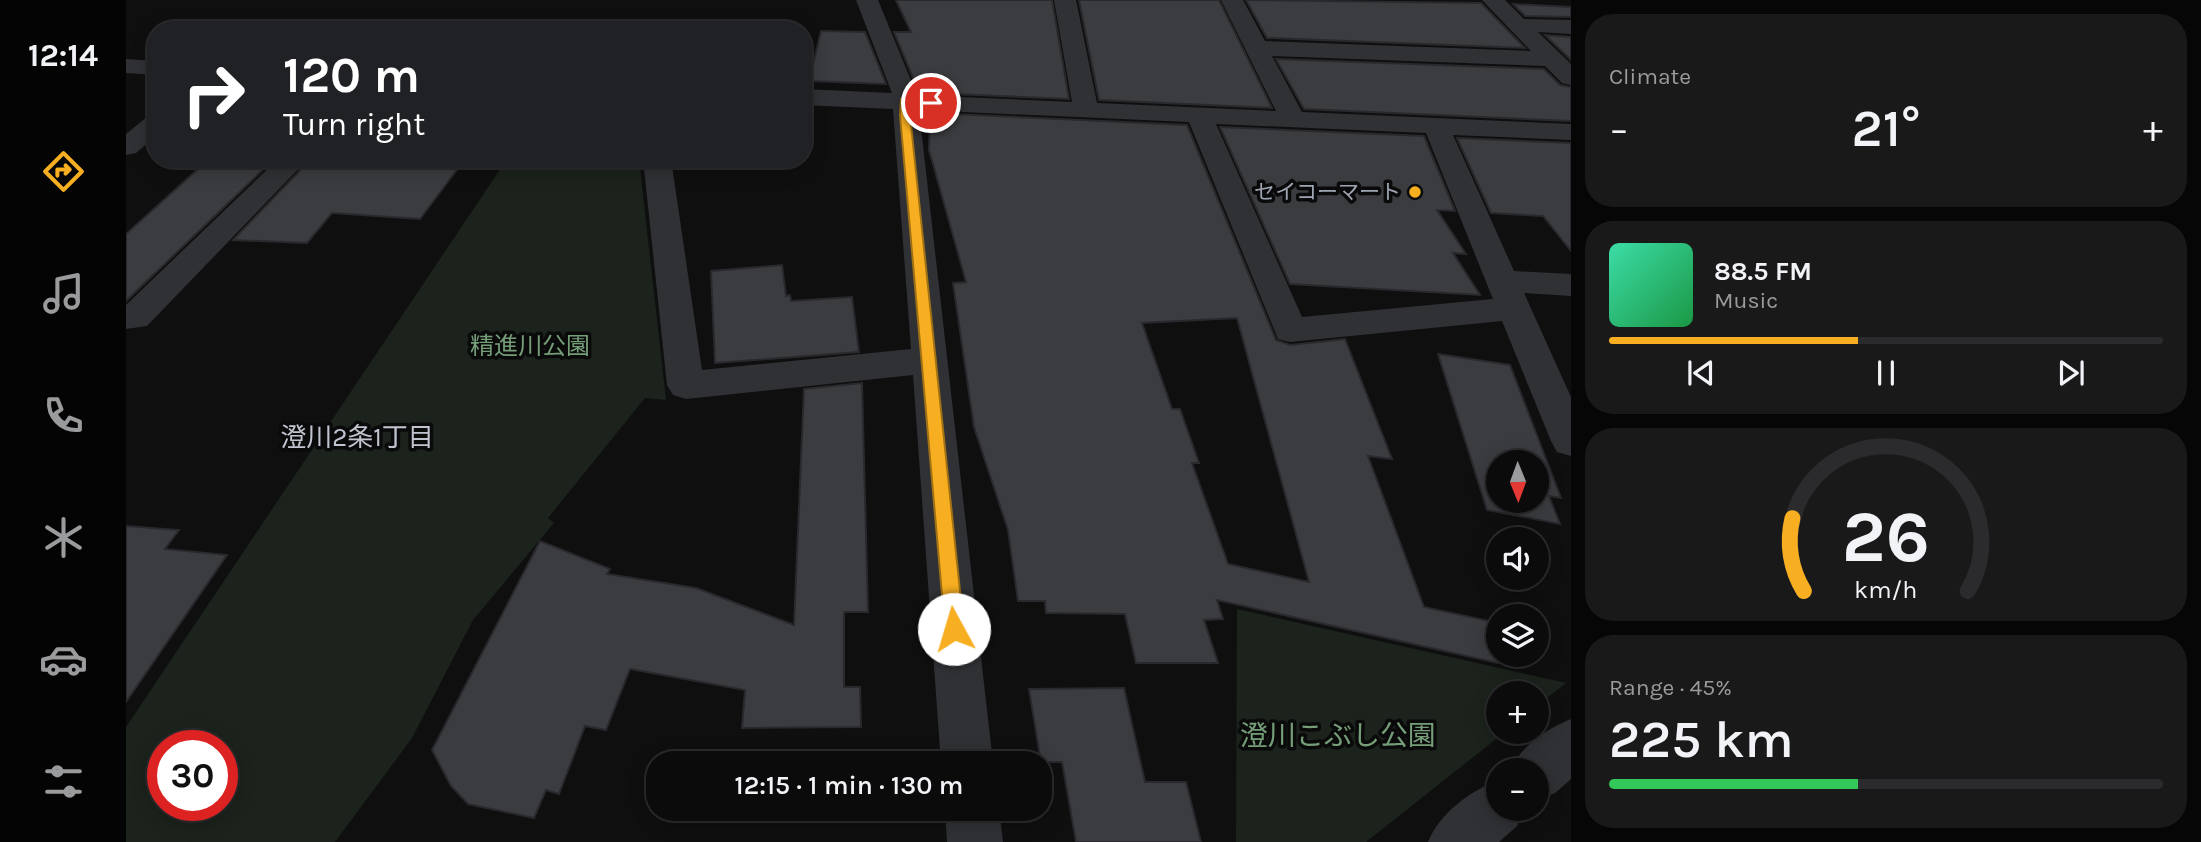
<!DOCTYPE html>
<html lang="en">
<head>
<meta charset="utf-8">
<style>
  :root { --surface:#0b0b0c; --page:#19191a; --text:#f1f3f6; --muted:#9a9b9d; --line:#2b2b2d; --accent:#f7ae20 }
  body { margin:0; font-family:Karla,"Noto Sans JP",sans-serif; background:var(--page); color:var(--text); height:100vh; display:flex; flex-direction:column; font-size:26px; white-space:nowrap }
  * { box-sizing:border-box; margin:0 }
  p { font-size:23px; color:var(--muted) }
  .icon { flex:none; width:38px; height:38px; fill:none; stroke:currentColor; stroke-width:2; stroke-linecap:round; stroke-linejoin:round }
  .map { position:relative; flex:1; overflow:hidden }
  .side { display:flex; flex-direction:column; gap:14px; padding:14px; background:#060607; width:630px }
  .side>* { flex:none }
  .guide { position:absolute; left:21px; top:21px; width:665px; height:147px; border-radius:28px; box-shadow:0 4px 18px #0003,0 0 0 2px var(--line); background:#202124; color:#fff; overflow:hidden }
  .needle { width:46px; rotate:179deg }
  .tools { position:absolute; left:1360px; top:450px; display:grid; gap:14px }
  .tools a { display:grid; place-items:center; width:63px; height:63px; border-radius:50%; background:var(--surface); box-shadow:0 4px 18px #0003,0 0 0 2px var(--line); font-size:35px }
  .speed { position:absolute; left:21px; top:730px; display:flex; gap:14px; font-size:35px; font-weight:700; text-align:center }
  .speed>* { display:grid; place-content:center; width:91px; height:91px; border-radius:50%; background:var(--surface); box-shadow:0 4px 18px #0003,0 0 0 2px var(--line); line-height:1 }
  .speed .limit { border:10px solid #d22; background:#fff; color:#111 }
  .pin { position:absolute; display:grid; place-items:center; width:60px; height:60px; color:#fff; margin:-30px; border:4px solid #fff; border-radius:50%; box-shadow:0 2px 7px #0007 }
  .me { position:absolute; width:77px; margin:-38px; rotate:354deg; stroke-linejoin:round; filter:drop-shadow(0 0 5px #0008) }
  .turn { display:flex; align-items:center; gap:24px; height:147px; padding:0 21px; font-size:32px }
  .turn .icon { width:91px; height:91px; stroke-width:2.5 }
  .turn b { display:block; font-size:49px; line-height:60px }
  .big { font-size:52px; font-weight:600; line-height:1.1 }
  .side .widget { flex:1; display:flex; flex-direction:column; justify-content:center; gap:10px; min-width:0; padding:0 24px; border-radius:28px; background:var(--page) }
  .side .dial { align-items:center; gap:0 }
  .dial svg { height:182px; overflow:visible; fill:none; stroke:var(--line); stroke-width:7; stroke-linecap:round; text-anchor:middle }
  .dial text { fill:var(--text); stroke:none }
  .song { display:flex; align-items:center; gap:21px }
  .cover { width:84px; height:84px; border-radius:10px; background:linear-gradient(135deg,hsl(160 70% 55%),hsl(140 70% 35%)) }
  .played { height:7px; border-radius:4px; background:linear-gradient(90deg,var(--accent) 45%,var(--line) 45%) }
  .keys { display:flex; justify-content:space-around; direction:ltr }
  .heat { display:flex; justify-content:space-between; align-items:center; font-size:38px; direction:ltr }
  .charge { height:10px; border-radius:5px; background:linear-gradient(90deg,#34c759 45%,var(--line) 0) }
  .trip { position:absolute; left:520px; top:751px; width:406px; height:70px; border-radius:28px; background:var(--surface); box-shadow:0 4px 18px #0003,0 0 0 2px var(--line); font-weight:600; line-height:70px; text-align:center }
  main { display:flex; flex:1; min-height:0 }
  .tab-bar { display:flex; flex-direction:column; width:126px; justify-content:space-around; align-items:center; background:#040405; color:var(--muted) }
  .tab-bar .icon { width:49px; height:49px }
  .tab-bar .selected { color:var(--accent) }
  .tab-bar b { font-size:32px; color:var(--text) }
  .map>svg:first-child { display:block }
  .green { fill:#1b231c; fill-rule:evenodd }
  .building { fill:#3b3c40; stroke:#29292d; stroke-width:2; fill-rule:evenodd }
  .lines { fill:none; stroke-linecap:round; stroke-linejoin:round }
  .street { fill:#303135; fill-rule:evenodd }
  .route { fill:#f7ae20; stroke:#a17115; stroke-width:2 }
  .poi-dot { fill:#f7ae20; stroke:#0a0a0b; stroke-width:2.5 }
  .labels { text-anchor:middle; stroke-width:7; stroke-linejoin:round; paint-order:stroke }
  .far-poi-label { font-size:21px; fill:#9fa5b2; stroke:#0a0a0b; text-anchor:end }
  .park-label { font-size:24px; fill:#759e78; stroke:#0a0a0b }
  .neighbourhood-label { font-size:26px; fill:#c0c4ce; stroke:#0a0a0b }
  .near-park-label { font-size:28px; fill:#759e78; stroke:#0a0a0b }
</style>
</head>
<body>
<main>
<nav class="tab-bar">
<b>12:14</b>
<svg class="icon selected" aria-label="directions" viewBox="0 0 24 24"><path d="M12 3l9 9-9 9-9-9zM9 14v-3h6M13 9l2 2-2 2"/></svg>
<svg class="icon" aria-label="music" viewBox="0 0 24 24"><path d="M9 18V5l10-2v13"/><circle cx="6" cy="18" r="3"/><circle cx="16" cy="16" r="3"/></svg>
<svg class="icon" aria-label="phone" viewBox="0 0 24 24"><path d="M5 4h4l2 5-3 2q2 4 5 5l2-3 5 2v4C11 20 4 13 5 4z"/></svg>
<svg class="icon" aria-label="climate" viewBox="0 0 24 24"><path d="M12 3v18M4 7l16 10M4 17L20 7"/></svg>
<svg class="icon" aria-label="car" viewBox="0 0 24 24"><path d="M5 17H2v-5l4-1 3-4h7l3 4 3 1v5h-3M9 17h6M6 11h13"/><circle cx="7" cy="17" r="2"/><circle cx="17" cy="17" r="2"/></svg>
<svg class="icon" aria-label="filters" viewBox="0 0 24 24"><path d="M4 7h16M4 17h16"/><circle cx="9" cy="7" r="2"/><circle cx="15" cy="17" r="2"/></svg>
</nav>
<div class="map">
<svg width="1445" height="842" viewBox="0 0 1445 842">
  <rect width="100%" height="100%" fill="#0f0f10"/>
  <g class="green">
    <path d="M381 159H513L540 400 519 398 422 518 428 523 347 620 286 738 209 842H0V727ZM37 746H96V805H37Z"/>
    <path d="M1111 609 1440 683 1411 706 1410 693H1372V732H1379L1240 842H1110Z"/>
  </g>
  <g class="building">
    <path d="M770 0H926L943 99 804 93 805 86 790 85 768 32H785Z"/>
    <path d="M953 0H1093L1146 108 973 100Z"/>
    <path d="M1120 0 1355 3 1399 48 1141 38Z"/>
    <path d="M1387 4 1445 7V17L1399 16Z"/>
    <path d="M695 31 739 32 760 84 683 81Z"/>
    <path d="M1419 35 1445 37V60Z"/>
    <path d="M1150 59 1418 69 1434 85 1445 87V121L1178 109Z"/>
    <path d="M804 113 1061 125 1150 340 1164 345 1219 339 1266 459 1242 456 1298 607 1372 623V663L1091 600 1097 619 1078 620 1092 663H1010L999 614 920 613 919 601H892L882 530 848 427 827 283 840 282 803 150ZM1111 318 1183 582 1102 564 1066 463H1073L1054 409H1046L1016 323Z"/>
    <path d="M1094 127 1298 136 1329 211 1311 210 1340 254 1327 253 1354 295 1164 284Z"/>
    <path d="M1331 138 1445 143V251L1417 216 1365 213Z"/>
    <path d="M83 159H148L0 301V234Z"/>
    <path d="M185 159H339L294 219 206 213 181 243 107 240Z"/>
    <path d="M656 265 660 296 664 295 665 301 726 297 733 352 589 363 585 271Z"/>
    <path d="M1312 354 1384 365 1435 498 1423 496 1434 524 1361 510ZM1372 462H1410V500H1372Z"/>
    <path d="M736 383 742 612H718V687H734L735 727 616 728 619 690 504 669 480 730 459 726 433 794 420 790 408 818 342 804 325 786 306 750 414 541 484 569 481 574 570 588 668 625 678 389Z"/>
    <path d="M0 526 53 530 39 549 101 555 0 702Z"/>
    <path d="M998 688 1019 782H1060L1075 842H950L936 762H915L903 689Z"/>
  </g>
  <g class="lines">
    <g class="street">
      <path d="M730 0H752L791 95 946 102 928 0H950L971 103 1150 111 1095 0H1117L1139 41 1405 51 1356 0H1379L1398 19 1445 20V34L1412 32 1445 64V85L1436 83 1419 66 1146 56 1176 112 1445 124V140L1327 135 1388 271 1445 274V296L1398 293 1445 397V456L1431 452 1425 441 1376 321 1164 342 1152 339 1063 122 793 110 867 763H815L787 375 560 399 547 395 541 385 517 159H545L576 370 785 349 767 109 677 105V89L766 93ZM1090 124 1300 133 1367 299 1176 317Z"/>
      <path d="M0 59 30 61V75L0 73Z"/>
      <path d="M30 115V136L10 153 0 155V134L21 117Z"/>
      <path d="M152 159H182L21 326 0 329V305Z"/>
      <path d="M1445 719V779L1429 793 1410 800V770H1385C1395 745 1421 729 1445 719Z"/>
      <path d="M1372 780V808H1399L1391 826 1373 842H1302C1314 813 1343 792 1372 780Z"/>
      <path d="M819 808H873L877 842H821Z"/>
    </g>
  </g>
  <path class="route" d="M775 99 805 100 810 103 805 106 784 105V115L838 629 835 635 828 638 821 635 819 629 774 115Z"/>
  <circle class="poi-dot" cx="1289" cy="192" r="7"/>
  <g class="labels">
    <g class="far-poi-label">
      <text x="1275" y="199">セイコーマート</text>
    </g>
    <g class="park-label">
      <text x="404" y="354">精進川公園</text>
    </g>
    <g class="neighbourhood-label">
      <text x="231" y="446">澄川2条1丁目</text>
    </g>
    <g class="near-park-label">
      <text x="1212" y="745">澄川こぶし公園</text>
    </g>
  </g>
</svg>
<div class="tools">
<a><svg class="needle" viewBox="-14 -14 28 28"><path d="M0-13l5 13h-10z" fill="#e53935"/><path d="M0 13l5-13h-10z" fill="#9a9b9d"/></svg></a>
<a><svg class="icon" aria-label="sound" viewBox="0 0 24 24"><path d="M4 9h4l5-4v14l-5-4H4zM17 9q2 3 0 6"/></svg></a>
<a><svg class="icon" aria-label="layers" viewBox="0 0 24 24"><path d="M12 4l9 5-9 5-9-5zM3 14l9 5 9-5"/></svg></a>
<a>+</a>
<a>−</a>
</div>
<div class="speed"><div class="limit">30</div></div>
<div class="pin" style="left:805px;top:103px;background:#d93025"><svg class="icon" aria-label="arrive" viewBox="0 0 24 24"><path d="M6 21V4h12l-3 4 3 4H6"/></svg></div>
<svg class="me" style="left:828px;top:629px" viewBox="-20 -20 40 40"><circle r="19" fill="#fff"/><path d="M0-13L10 11 0 6-10 11z" fill="#f7ae20"/></svg>
<div class="trip">12:15 · 1 min · 130 m</div>
<div class="guide">
<div class="turn"><svg class="icon" aria-label="right" viewBox="0 0 24 24"><path d="M7 20v-9h11M14 6l5 5-5 5"/></svg><div><b>120 m</b>Turn right</div></div>
</div>
</div>
<section class="side">
<div class="widget"><p>Climate</p>
<div class="heat"><a>−</a><b class="big">21°</b><a>+</a></div>
</div>
<div class="widget">
<div class="song"><i class="cover"></i><div><b>88.5 FM</b><p>Music</p></div></div>
<div class="played"></div>
<div class="keys"><svg class="icon" aria-label="previous" viewBox="0 0 24 24"><path d="M18 5L8 12l10 7zM5 5v14"/></svg><svg class="icon" aria-label="pause" viewBox="0 0 24 24"><path d="M8 5v14M16 5v14"/></svg><svg class="icon" aria-label="next" viewBox="0 0 24 24"><path d="M6 5l10 7-10 7zM19 5v14"/></svg></div>
</div>
<div class="widget dial"><svg viewBox="0 0 100 80">
<path d="M14 69A42 42 0 1 1 86 69"/>
<path d="M14 69A42 42 0 0 1 9 37" stroke="#f7ae20"/>
<text x="50" y="56" font-size="32" font-weight="700">26</text>
<text x="50" y="72" font-size="11">km/h</text>
</svg></div>
<div class="widget"><p>Range · 45%</p><b class="big">225 km</b><div class="charge"></div></div>
</section>
</main>
</body>
</html>
